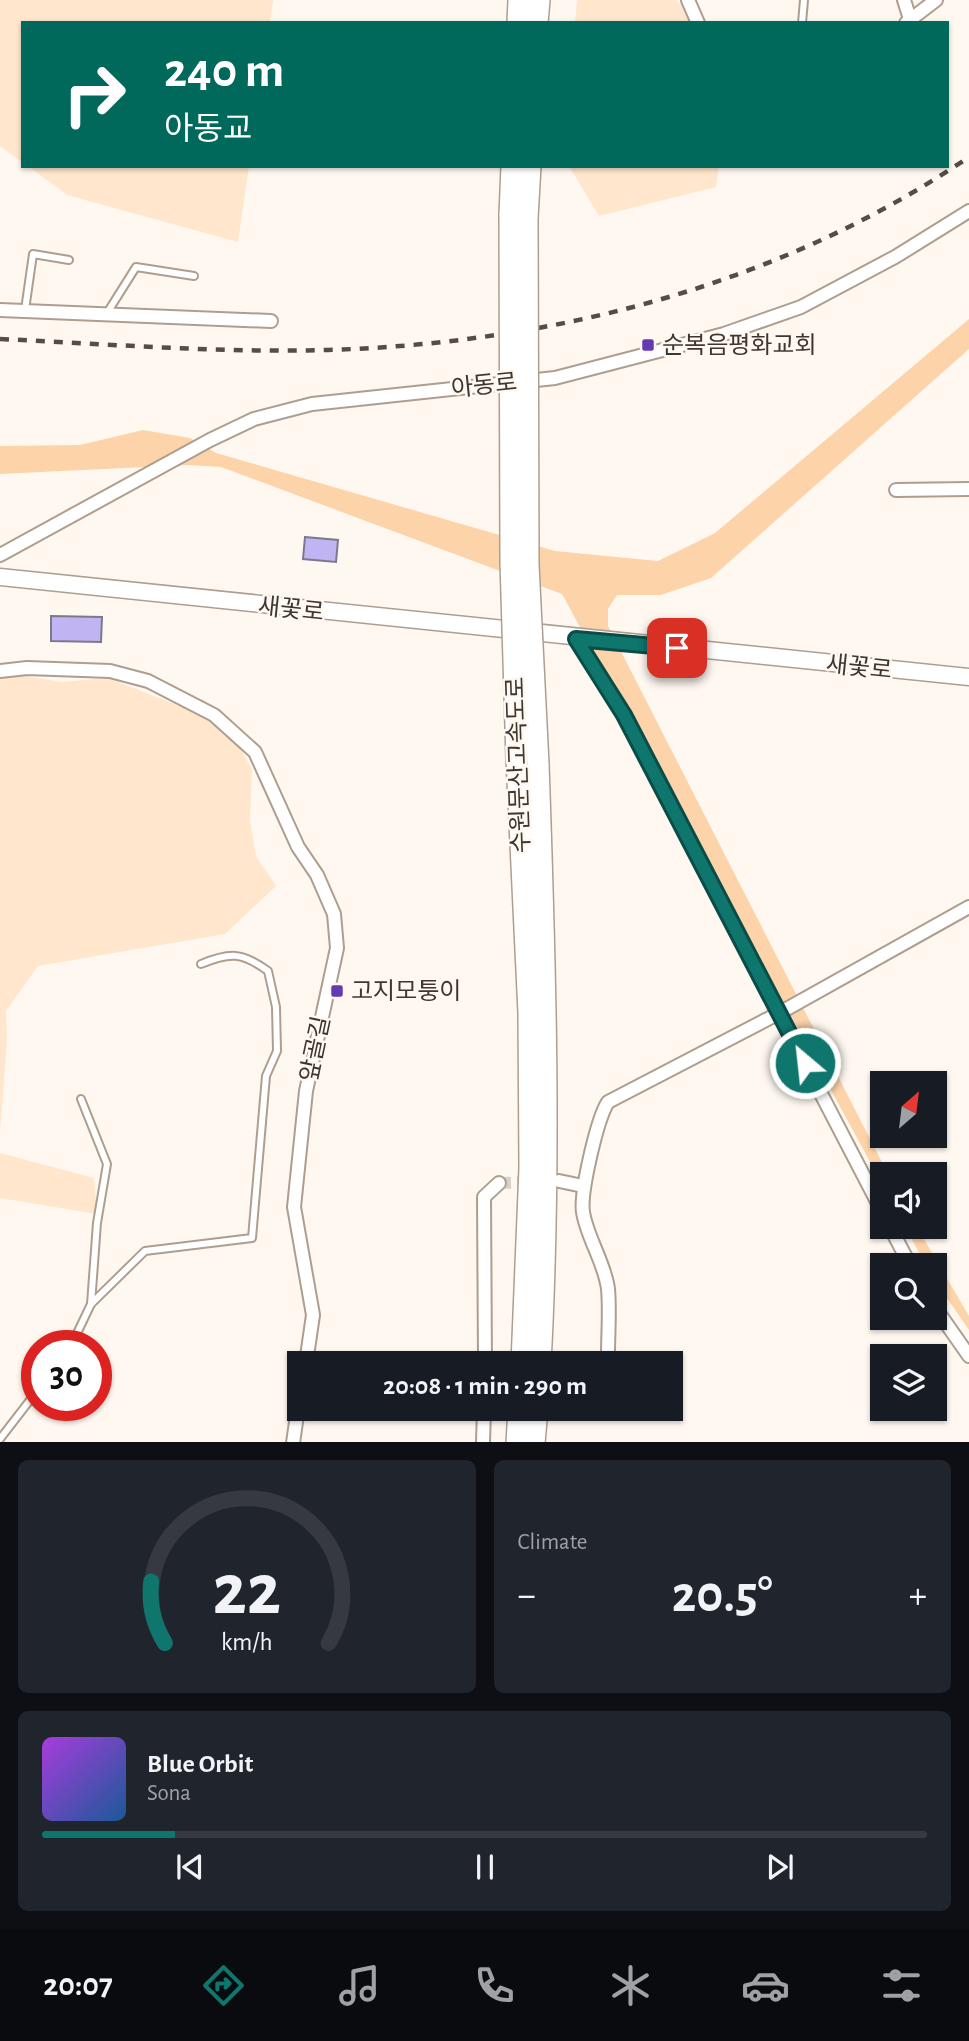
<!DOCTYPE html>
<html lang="en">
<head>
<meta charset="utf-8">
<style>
  :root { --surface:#171b24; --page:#20242c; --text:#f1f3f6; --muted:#9ea1a6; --line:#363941; --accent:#0f766e }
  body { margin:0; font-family:"Alegreya Sans","Noto Sans KR",sans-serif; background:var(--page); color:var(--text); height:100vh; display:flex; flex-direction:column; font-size:26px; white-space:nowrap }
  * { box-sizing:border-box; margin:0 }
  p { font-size:23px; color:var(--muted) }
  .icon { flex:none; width:38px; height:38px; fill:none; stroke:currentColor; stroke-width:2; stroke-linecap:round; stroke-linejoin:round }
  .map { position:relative; height:1442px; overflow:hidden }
  .side { display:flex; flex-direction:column; gap:18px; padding:18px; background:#0d0f14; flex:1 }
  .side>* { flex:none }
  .banner { position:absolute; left:21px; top:21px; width:928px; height:147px; border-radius:0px; box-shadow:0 2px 5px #0004; background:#00695c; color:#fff; overflow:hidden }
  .needle { width:46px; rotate:28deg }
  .buttons { position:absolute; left:870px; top:1071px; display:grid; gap:14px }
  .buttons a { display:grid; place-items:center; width:77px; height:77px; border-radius:0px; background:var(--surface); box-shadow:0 2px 5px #0004; font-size:35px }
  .speed { position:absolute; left:21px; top:1330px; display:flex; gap:14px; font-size:35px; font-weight:700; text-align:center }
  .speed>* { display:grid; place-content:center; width:91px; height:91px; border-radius:50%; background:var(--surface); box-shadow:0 2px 5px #0004; line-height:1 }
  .speed .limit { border:10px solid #d22; background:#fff; color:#111 }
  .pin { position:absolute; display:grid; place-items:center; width:60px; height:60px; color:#fff; margin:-30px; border-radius:14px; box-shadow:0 4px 10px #0006 }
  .me { position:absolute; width:77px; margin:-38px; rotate:332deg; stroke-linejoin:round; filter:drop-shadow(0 0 5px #0008) }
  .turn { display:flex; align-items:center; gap:24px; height:147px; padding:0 28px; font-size:32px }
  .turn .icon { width:91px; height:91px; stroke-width:2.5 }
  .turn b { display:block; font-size:49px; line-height:60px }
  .big { font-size:52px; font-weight:700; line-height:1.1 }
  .side .card { flex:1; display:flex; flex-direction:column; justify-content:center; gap:10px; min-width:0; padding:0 24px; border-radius:10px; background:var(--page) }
  .side .dial { align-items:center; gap:0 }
  .dial svg { height:182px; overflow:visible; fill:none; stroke:var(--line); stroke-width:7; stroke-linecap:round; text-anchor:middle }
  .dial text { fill:var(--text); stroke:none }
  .song { display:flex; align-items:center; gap:21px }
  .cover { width:84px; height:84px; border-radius:10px; background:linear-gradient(135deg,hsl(280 70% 55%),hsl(210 70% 35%)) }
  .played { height:7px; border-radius:4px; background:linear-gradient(90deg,var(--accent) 15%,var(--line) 15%) }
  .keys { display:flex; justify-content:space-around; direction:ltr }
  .heat { display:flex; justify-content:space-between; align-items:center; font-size:38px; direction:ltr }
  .side .tiles { flex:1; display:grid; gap:18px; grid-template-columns:1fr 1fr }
  .card:last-child { grid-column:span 2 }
  .trip { position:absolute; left:287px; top:1351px; width:396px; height:70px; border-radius:0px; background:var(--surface); box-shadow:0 2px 5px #0004; font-weight:700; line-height:70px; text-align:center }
  .tab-bar { display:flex; height:112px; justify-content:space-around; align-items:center; background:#090b0e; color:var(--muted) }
  .tab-bar .icon { width:49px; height:49px }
  .tab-bar .current { color:var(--accent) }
  .tab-bar b { font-size:32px; color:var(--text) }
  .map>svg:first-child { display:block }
  .green { fill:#ffe6cd }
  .water { fill:#fdd4aa }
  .building { fill:#c1b4f3; stroke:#7c798c; stroke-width:2 }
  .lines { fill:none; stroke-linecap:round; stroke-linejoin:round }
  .street-tunnel { stroke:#d8d1cb; stroke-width:12; stroke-dasharray:12 6; stroke-linecap:butt }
  .lane-casing { stroke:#ae9e8f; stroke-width:10 }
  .street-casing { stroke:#ae9e8f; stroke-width:16 }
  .secondary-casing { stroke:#ae9e8f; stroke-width:19 }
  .highway-casing { stroke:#ae9e8f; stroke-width:24 }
  .lane { stroke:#fff; stroke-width:6 }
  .street { stroke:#fff; stroke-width:12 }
  .secondary { stroke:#fff; stroke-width:16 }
  .highway { stroke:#fff; stroke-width:21 }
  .rail { stroke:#544d46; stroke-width:4.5; stroke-dasharray:9 9; stroke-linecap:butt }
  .highway-bridge-casing { stroke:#ae9e8f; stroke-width:24; stroke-linecap:butt }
  .highway-bridge { stroke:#fff; stroke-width:21 }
  .route-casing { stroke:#0a4d48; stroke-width:18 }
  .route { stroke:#0f766e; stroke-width:12 }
  .poi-dot { fill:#633ab2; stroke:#fff8f1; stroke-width:2.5 }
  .labels { text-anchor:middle; stroke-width:5; stroke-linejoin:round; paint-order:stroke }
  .poi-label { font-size:24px; fill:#3e3731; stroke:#fff8f1; text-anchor:start }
  .street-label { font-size:24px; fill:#3e3731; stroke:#fff8f1 }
</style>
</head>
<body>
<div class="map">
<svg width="969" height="1443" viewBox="0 0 969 1443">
  <rect width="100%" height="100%" fill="#fff8f1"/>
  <g class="green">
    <path d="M0 0H273L270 23H23V163L0 146Z"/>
    <path d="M577 0H676L700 23H575Z"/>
    <path d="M28 166H249L238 242 67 195Z"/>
    <path d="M569 166H719L716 187 599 216Z"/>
    <path d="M7 673 61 682 108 678 200 714 231 733 252 769 250 821 256 856 276 886 225 934 38 966 6 1011 7 1041 0 1132V676Z"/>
    <path d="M0 1153 94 1178 97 1214 0 1198Z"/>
  </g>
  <g class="water">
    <path d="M969 319V349L711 578 661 595H617L608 609V626L888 1174H882V1184L562 594 221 467 188 465 0 474V446L80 445 143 430 190 438 216 453 555 551 658 561 715 533Z"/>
    <path d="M905 1227H917L969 1316V1330L935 1281 934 1265H926Z"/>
  </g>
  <g class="building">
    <path d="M305 537 338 540 336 562 303 559Z"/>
    <path d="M51 616 102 617 101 642 51 641Z"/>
  </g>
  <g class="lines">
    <path class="street-tunnel" d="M499 1183 533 1182"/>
    <defs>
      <g id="lane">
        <path d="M802 23 804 0"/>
        <path d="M25 310 33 254 69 260"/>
        <path d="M107 313 136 267 194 276"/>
        <path d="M81 1099 107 1164 97 1223 91 1304"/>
        <path d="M71 1346 91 1304 145 1251 252 1238 266 1076 277 1051 276 1007 268 971C242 952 230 952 201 964"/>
        <path d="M0 1439 37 1391"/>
      </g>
      <g id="street">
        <path d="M688 0 698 23"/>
        <path d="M904 0 910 19"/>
        <path d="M906 23 936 0"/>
        <path d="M0 310 271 321"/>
        <path d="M896 490 969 489"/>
        <path d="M0 555 210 440 254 419 312 404 555 378 724 334 801 307 895 257 969 211"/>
        <path d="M576 639 624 715 882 1211"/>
        <path d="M0 671 27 668 110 671 148 681 214 715 255 752 298 847 317 875 334 914 337 948 306 1091 294 1207 313 1315 306 1363"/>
        <path d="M559 1181 583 1186"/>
        <path d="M890 1227 910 1265"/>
        <path d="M934 1306 969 1356"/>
        <path d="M608 1355C608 1333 610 1311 608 1289 605 1263 587 1238 583 1212 580 1193 597 1119 608 1102L783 1011 969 907"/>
        <path d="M485 1363 484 1197 499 1183"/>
        <path d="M293 1443 299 1401"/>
        <path d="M483 1443 484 1409"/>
      </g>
      <path id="secondary" d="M0 577 969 677"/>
      <g id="highway">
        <path d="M518 23 519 0"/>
        <path d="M537 23 539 0"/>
        <path d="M510 215 512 166"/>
        <path d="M527 218 530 166"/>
        <path d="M517 760 529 1013 530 1168 522 1363"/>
        <path d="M538 764C545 964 551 1163 540 1363"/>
        <path d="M517 1443 519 1409"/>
        <path d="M534 1443 537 1409"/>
      </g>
    </defs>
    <use href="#lane" class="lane-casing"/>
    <use href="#street" class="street-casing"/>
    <use href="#secondary" class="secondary-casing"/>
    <use href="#highway" class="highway-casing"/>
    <use href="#lane" class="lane"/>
    <use href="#street" class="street"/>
    <use href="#secondary" class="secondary"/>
    <use href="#highway" class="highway"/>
    <path class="rail" d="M0 339C109 344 219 353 328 350 554 343 780 285 969 157"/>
    <defs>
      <g id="highway-bridge">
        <path d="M510 215 511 562 517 760"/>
        <path d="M527 218 528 565 538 764"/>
      </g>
    </defs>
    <use href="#highway-bridge" class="highway-bridge-casing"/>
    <use href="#highway-bridge" class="highway-bridge"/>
  </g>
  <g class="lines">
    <defs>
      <path id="route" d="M677 648 576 639 624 715 805 1063"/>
    </defs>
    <use href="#route" class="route-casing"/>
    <use href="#route" class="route"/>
  </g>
  <g class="poi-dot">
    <rect x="641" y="338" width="14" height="14" rx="3.5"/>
    <rect x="330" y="984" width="14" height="14" rx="3.5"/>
  </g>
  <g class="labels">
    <g class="poi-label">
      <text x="662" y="353">순복음평화교회</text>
      <text x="351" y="999">고지모퉁이</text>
    </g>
    <g class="street-label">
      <text transform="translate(484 385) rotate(-6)" y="8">아동로</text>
      <text transform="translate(291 609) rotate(6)" y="8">새꽃로</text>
      <text transform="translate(859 667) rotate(6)" y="8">새꽃로</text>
      <text transform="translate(518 765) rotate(-92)" y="8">수원문산고속도로</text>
      <text transform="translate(315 1049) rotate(-78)" y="8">앞골길</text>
    </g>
  </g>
</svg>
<div class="buttons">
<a><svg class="needle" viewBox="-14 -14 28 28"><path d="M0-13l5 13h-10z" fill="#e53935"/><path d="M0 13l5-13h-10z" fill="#9ea1a6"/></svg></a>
<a><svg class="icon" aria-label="sound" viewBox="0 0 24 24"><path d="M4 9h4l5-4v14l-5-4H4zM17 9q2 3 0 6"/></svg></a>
<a><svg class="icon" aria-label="search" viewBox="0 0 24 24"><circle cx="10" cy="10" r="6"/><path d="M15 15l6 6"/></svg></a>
<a><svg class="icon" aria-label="layers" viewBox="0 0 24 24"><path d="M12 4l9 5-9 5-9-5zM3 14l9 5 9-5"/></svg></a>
</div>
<div class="speed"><div class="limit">30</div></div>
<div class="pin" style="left:677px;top:648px;background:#d93025"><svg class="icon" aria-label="arrive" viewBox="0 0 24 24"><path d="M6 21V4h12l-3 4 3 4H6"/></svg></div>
<svg class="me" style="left:805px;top:1063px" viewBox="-20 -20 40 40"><circle r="17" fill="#0f766e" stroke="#fff" stroke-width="3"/><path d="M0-11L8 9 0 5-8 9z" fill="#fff"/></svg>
<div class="trip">20:08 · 1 min · 290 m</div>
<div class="banner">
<div class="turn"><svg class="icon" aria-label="right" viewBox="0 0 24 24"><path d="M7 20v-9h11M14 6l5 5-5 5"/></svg><div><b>240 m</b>아동교</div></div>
</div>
</div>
<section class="side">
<div class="tiles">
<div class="card dial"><svg viewBox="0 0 100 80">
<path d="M14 69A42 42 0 1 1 86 69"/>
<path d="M14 69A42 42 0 0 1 8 42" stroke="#0f766e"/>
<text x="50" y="56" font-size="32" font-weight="700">22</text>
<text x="50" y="72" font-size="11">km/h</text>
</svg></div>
<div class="card"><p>Climate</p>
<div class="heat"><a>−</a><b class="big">20.5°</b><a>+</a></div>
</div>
<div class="card">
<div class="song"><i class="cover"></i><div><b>Blue Orbit</b><p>Sona</p></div></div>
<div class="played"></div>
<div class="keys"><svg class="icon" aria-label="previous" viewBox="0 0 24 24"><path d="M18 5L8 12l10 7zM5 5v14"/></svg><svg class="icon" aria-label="pause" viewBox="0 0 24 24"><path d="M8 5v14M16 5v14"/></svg><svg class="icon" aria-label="next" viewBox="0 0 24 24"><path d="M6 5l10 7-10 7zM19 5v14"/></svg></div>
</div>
</div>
</section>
<nav class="tab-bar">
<b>20:07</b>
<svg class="icon current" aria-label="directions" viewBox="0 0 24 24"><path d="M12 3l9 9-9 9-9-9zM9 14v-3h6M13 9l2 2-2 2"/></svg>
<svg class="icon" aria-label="music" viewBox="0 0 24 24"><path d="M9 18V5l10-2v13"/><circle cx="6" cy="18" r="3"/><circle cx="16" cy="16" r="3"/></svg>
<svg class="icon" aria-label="phone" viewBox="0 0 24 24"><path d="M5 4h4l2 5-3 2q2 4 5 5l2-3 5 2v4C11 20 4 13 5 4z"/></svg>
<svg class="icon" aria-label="climate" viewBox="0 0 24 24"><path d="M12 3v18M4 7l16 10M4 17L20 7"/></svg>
<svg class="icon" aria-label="car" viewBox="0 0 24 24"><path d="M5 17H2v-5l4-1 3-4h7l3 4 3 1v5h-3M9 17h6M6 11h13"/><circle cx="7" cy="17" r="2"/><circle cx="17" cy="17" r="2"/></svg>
<svg class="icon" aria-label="filters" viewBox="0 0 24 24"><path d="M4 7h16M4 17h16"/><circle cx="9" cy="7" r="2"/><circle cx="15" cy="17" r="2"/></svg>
</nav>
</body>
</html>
